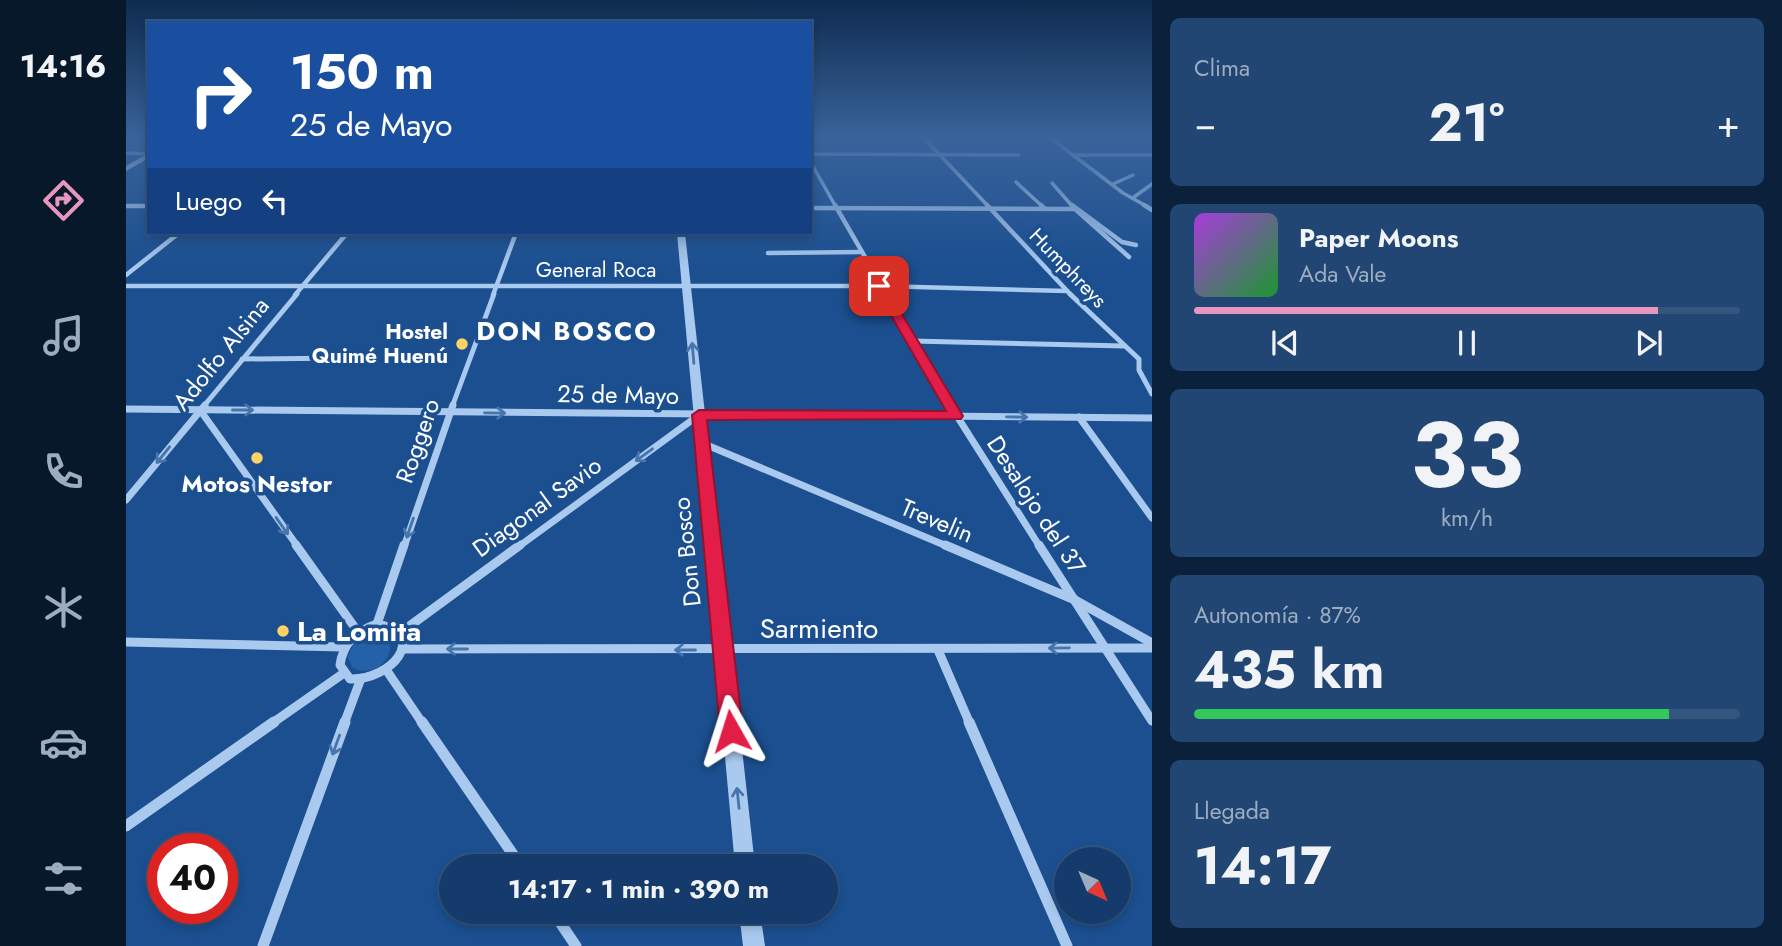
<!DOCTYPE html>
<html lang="es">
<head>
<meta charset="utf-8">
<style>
  :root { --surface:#143b6b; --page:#214673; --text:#f1f3f6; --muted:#9dadc1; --line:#33557e; --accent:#e797bd }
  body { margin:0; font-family:Jost,sans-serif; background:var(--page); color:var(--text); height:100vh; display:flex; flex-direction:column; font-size:26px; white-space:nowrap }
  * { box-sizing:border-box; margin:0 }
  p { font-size:23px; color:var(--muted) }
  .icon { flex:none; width:38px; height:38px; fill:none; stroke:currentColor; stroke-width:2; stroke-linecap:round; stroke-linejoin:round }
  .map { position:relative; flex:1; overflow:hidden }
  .drawer { display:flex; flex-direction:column; gap:18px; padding:18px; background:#0b203b; width:630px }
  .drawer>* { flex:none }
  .banner { position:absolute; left:21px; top:21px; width:665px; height:214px; border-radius:0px; box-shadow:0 4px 10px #0003,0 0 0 2px var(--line); background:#1a4fa0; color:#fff; overflow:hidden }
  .needle { width:46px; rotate:136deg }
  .controls { position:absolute; left:928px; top:847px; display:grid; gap:14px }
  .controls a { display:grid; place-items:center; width:77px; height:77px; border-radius:50%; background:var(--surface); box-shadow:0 4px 10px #0003,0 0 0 2px var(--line); font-size:35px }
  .speed { position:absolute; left:21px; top:833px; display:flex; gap:14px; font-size:35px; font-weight:700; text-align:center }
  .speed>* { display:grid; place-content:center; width:91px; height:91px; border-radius:50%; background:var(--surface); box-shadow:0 4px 10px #0003,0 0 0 2px var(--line); line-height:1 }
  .speed .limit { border:10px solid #d22; background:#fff; color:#111 }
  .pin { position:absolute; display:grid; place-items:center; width:60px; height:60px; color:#fff; margin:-30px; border-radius:14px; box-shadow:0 4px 10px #0006 }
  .me { position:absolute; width:77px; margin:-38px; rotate:354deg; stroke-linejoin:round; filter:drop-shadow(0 0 5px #0008) }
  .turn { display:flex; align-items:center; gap:24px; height:147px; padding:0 28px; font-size:32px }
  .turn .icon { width:91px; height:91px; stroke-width:2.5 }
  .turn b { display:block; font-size:49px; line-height:60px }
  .then { display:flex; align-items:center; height:66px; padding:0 28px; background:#0003; gap:14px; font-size:26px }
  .big { font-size:52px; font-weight:700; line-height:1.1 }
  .drawer .widget { flex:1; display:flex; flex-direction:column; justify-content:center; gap:10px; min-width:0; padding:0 24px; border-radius:10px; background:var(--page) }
  .drawer .dial { align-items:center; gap:0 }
  .dial b { font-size:91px; line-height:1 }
  .song { display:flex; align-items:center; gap:21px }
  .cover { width:84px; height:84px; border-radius:10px; background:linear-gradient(135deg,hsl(280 70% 55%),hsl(130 70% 35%)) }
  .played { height:7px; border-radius:4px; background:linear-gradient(90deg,var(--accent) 85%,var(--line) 85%) }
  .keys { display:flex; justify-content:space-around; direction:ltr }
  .heat { display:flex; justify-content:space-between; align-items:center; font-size:38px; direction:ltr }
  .charge { height:10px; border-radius:5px; background:linear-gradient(90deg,#34c759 87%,var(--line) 0) }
  .trip { position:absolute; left:313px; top:854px; width:399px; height:70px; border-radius:35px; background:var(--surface); box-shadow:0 4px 10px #0003,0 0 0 2px var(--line); font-weight:700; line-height:70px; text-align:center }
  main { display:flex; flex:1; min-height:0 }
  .dock { display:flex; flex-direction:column; width:126px; justify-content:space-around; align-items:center; background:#08182b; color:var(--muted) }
  .dock .icon { width:49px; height:49px }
  .dock .on { color:var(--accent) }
  .dock b { font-size:32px; color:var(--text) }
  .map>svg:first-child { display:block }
  .green { fill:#2461a8 }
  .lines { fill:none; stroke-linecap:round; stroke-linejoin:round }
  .minor-far5 { stroke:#a9c9ee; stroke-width:3.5 }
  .minor-far4 { stroke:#a9c9ee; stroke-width:4.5 }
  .minor-far3 { stroke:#a9c9ee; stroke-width:5 }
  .minor-far2 { stroke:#a9c9ee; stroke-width:7 }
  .minor-far1 { stroke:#a9c9ee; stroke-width:9 }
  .minor { stroke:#a9c9ee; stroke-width:11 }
  .tertiary { fill:#a9c9ee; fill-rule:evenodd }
  .secondary { fill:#d6e6fa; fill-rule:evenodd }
  .oneway { stroke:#4674ac }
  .route { fill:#e11d48; stroke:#92132f; stroke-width:2 }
  .poi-dot { fill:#ffd166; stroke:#1b4f8f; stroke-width:2.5 }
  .labels { text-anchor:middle; stroke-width:7; stroke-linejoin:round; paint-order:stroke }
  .far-street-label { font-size:21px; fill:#fff; stroke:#1b4f8f }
  .far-poi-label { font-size:21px; font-weight:bold; fill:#fff; stroke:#1b4f8f; text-anchor:end }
  .street-label { font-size:24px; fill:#fff; stroke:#1b4f8f }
  .poi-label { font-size:24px; font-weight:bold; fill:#fff; stroke:#1b4f8f }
  .far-district-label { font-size:26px; font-weight:bold; letter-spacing:2px; fill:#fff; stroke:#1b4f8f }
  .near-street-label { font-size:28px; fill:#fff; stroke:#1b4f8f }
  .near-poi-label { font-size:28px; font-weight:bold; fill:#fff; stroke:#1b4f8f; text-anchor:start }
</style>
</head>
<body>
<main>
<nav class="dock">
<b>14:16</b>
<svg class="icon on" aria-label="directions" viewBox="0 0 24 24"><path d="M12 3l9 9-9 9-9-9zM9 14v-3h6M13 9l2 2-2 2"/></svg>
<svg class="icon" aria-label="music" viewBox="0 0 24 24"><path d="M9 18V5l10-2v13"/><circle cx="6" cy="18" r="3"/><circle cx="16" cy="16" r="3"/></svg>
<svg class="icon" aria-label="phone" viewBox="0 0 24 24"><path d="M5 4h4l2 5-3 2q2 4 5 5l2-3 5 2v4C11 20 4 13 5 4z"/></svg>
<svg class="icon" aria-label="climate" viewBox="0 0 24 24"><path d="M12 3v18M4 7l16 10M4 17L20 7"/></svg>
<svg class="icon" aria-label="car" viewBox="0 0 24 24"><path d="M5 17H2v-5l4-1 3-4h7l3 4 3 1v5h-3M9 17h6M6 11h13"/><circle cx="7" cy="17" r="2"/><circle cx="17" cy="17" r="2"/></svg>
<svg class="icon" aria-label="filters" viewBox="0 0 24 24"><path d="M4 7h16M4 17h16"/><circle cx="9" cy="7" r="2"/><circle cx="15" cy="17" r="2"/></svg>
</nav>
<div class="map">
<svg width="1026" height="946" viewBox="0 0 1026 946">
  <rect width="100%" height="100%" fill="#1b4f8f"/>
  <path class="green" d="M254 633 263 639C270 660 245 679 226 667L222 657C226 642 238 633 254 633Z"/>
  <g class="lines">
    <g class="minor-far5">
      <path d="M796 136 863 207"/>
      <path d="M922 136 997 193 1022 207"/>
      <path d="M0 153 23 154"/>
      <path d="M684 154 893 155"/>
      <path d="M949 155H1026"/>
      <path d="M684 161 710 207"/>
      <path d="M890 182 917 207"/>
      <path d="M926 183 947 207"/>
      <path d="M987 184 1007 175"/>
      <path d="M1008 197 1026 184"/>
      <path d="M0 206H23"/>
    </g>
    <g class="minor-far4">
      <path d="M709 205 761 295"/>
      <path d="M861 205 945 295"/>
      <path d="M915 205 919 209"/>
      <path d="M946 205 996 242 1010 245"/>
      <path d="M1018 205 1026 210"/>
      <path d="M0 206H23"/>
      <path d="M684 208 949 209 1003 257"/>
      <path d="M642 253 735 252"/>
      <path d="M0 275 53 233"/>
      <path d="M0 286H753L941 291"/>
      <path d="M169 295 221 233"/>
      <path d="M367 295 390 233"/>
    </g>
    <g class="minor-far3">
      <path d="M760 294 825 407"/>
      <path d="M944 294 1013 359V370L1026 394"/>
      <path d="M786 341 998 346"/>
      <path d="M116 359 222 358"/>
      <path d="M77 407 171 294"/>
      <path d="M326 407 368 294"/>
    </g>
    <g class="minor-far2">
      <path d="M824 405 914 547"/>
      <path d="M0 409 1026 418"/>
      <path d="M74 410 172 547"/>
      <path d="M953 417 1026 518"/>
      <path d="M576 443 823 547"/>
      <path d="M0 500 79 405"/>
      <path d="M278 547 327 405"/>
      <path d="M392 547 573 415"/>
    </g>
    <g class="minor-far1">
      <path d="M170 545 232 632"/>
      <path d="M819 545 949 600 1026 643"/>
      <path d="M913 545 1026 721"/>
      <path d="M251 624 278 545"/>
      <path d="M251 624C303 635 266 680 224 679L214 665C217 643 230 631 251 624Z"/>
      <path d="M274 633 394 545"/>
      <path d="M0 642 217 647"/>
      <path d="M276 649 1026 648"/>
      <path d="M812 650 844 724"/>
      <path d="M261 671 297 724"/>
      <path d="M145 724 218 673"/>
      <path d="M218 724 234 681"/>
    </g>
    <g class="minor">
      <path d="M296 722 395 866"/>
      <path d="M843 722 941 946"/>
      <path d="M0 826 148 722"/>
      <path d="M427 912 450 946"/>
      <path d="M137 946 219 722"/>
    </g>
    <g class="tertiary">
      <path d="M551 233H559L629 866H609Z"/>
      <path d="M613 912H634L639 946H617Z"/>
    </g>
    <path class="secondary" d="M23 153V158L0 171V166Z"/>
  </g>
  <defs><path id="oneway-shaft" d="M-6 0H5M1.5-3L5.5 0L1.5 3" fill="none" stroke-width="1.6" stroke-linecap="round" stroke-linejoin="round" transform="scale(1.75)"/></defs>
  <g class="oneway">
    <use href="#oneway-shaft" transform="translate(567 353) rotate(-95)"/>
    <use href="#oneway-shaft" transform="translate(117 410)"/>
    <use href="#oneway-shaft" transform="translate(369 413) rotate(1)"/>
    <use href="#oneway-shaft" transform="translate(891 417) rotate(1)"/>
    <use href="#oneway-shaft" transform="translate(37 455) rotate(129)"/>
    <use href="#oneway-shaft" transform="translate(518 455) rotate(144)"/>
    <use href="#oneway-shaft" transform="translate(156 526) rotate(55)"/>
    <use href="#oneway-shaft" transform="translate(284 528) rotate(109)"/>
    <use href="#oneway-shaft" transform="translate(933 648) rotate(179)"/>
    <use href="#oneway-shaft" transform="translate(331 649) rotate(-180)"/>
    <use href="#oneway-shaft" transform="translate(559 650) rotate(-180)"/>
    <use href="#oneway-shaft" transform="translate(210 745) rotate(110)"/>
    <use href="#oneway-shaft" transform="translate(612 798) rotate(-96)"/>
  </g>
  <linearGradient id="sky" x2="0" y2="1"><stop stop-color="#0f2b4f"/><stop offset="0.51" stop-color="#39639b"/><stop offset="1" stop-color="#39639b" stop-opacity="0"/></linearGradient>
  <rect width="1026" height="269" fill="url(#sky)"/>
  <path class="route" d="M753 282 759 286 837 416 835 419 581 420 617 731 613 739 605 743 597 739 594 731 566 415 573 410 820 411 748 286Z"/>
  <g class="poi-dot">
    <circle cx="336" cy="344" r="7"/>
    <circle cx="131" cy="458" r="7"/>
    <circle cx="157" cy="631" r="7"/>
  </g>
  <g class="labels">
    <g class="far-street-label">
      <text transform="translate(942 268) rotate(46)" y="7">Humphreys</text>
      <text x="470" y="277">General Roca</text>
    </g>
    <g class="far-poi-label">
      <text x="322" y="339">Hostel<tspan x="322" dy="24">Quimé Huenú</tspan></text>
    </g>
    <g class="street-label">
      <text transform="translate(95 354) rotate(-51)" y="8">Adolfo Alsina</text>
      <text transform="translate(492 395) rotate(1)" y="8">25 de Mayo</text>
      <text transform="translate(292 441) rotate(-71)" y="8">Roggero</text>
      <text transform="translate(910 505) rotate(57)" y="8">Desalojo del 37</text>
      <text transform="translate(411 507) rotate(-36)" y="8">Diagonal Savio</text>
      <text transform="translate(811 521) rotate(23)" y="8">Trevelin</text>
      <text transform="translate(561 552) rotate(-96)" y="8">Don Bosco</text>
    </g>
    <g class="poi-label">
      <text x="131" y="492">Motos Nestor</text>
    </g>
    <g class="far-district-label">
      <text x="441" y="340">DON BOSCO</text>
    </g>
    <g class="near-street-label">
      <text x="693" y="638">Sarmiento</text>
    </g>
    <g class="near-poi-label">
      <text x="171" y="641">La Lomita</text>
    </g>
  </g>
</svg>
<div class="controls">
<a><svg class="needle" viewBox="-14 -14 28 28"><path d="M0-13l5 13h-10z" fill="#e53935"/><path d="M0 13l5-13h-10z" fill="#9dadc1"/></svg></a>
</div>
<div class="speed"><div class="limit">40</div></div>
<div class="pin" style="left:753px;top:286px;background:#d93025"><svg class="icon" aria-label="arrive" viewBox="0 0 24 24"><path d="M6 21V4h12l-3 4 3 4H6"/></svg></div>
<svg class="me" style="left:605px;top:731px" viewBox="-20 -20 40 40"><path d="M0-17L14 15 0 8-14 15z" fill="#e11d48" stroke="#fff" stroke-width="4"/></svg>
<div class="trip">14:17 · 1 min · 390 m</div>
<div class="banner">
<div class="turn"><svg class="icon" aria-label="right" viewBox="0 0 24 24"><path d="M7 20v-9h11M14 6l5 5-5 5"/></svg><div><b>150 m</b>25 de Mayo</div></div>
<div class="then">Luego<svg class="icon" aria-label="left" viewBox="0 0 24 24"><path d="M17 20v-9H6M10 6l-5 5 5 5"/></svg></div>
</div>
</div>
<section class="drawer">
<div class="widget"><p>Clima</p>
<div class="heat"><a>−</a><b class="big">21°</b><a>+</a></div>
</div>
<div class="widget">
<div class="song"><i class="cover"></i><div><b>Paper Moons</b><p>Ada Vale</p></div></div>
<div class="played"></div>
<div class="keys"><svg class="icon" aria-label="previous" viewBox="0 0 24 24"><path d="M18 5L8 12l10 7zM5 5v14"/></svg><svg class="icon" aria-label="pause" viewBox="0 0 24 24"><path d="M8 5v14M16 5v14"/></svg><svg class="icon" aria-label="next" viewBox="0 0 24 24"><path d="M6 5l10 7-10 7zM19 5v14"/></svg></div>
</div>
<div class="widget dial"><b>33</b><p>km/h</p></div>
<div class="widget"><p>Autonomía · 87%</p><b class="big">435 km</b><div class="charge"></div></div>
<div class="widget"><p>Llegada</p><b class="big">14:17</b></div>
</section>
</main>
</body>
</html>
